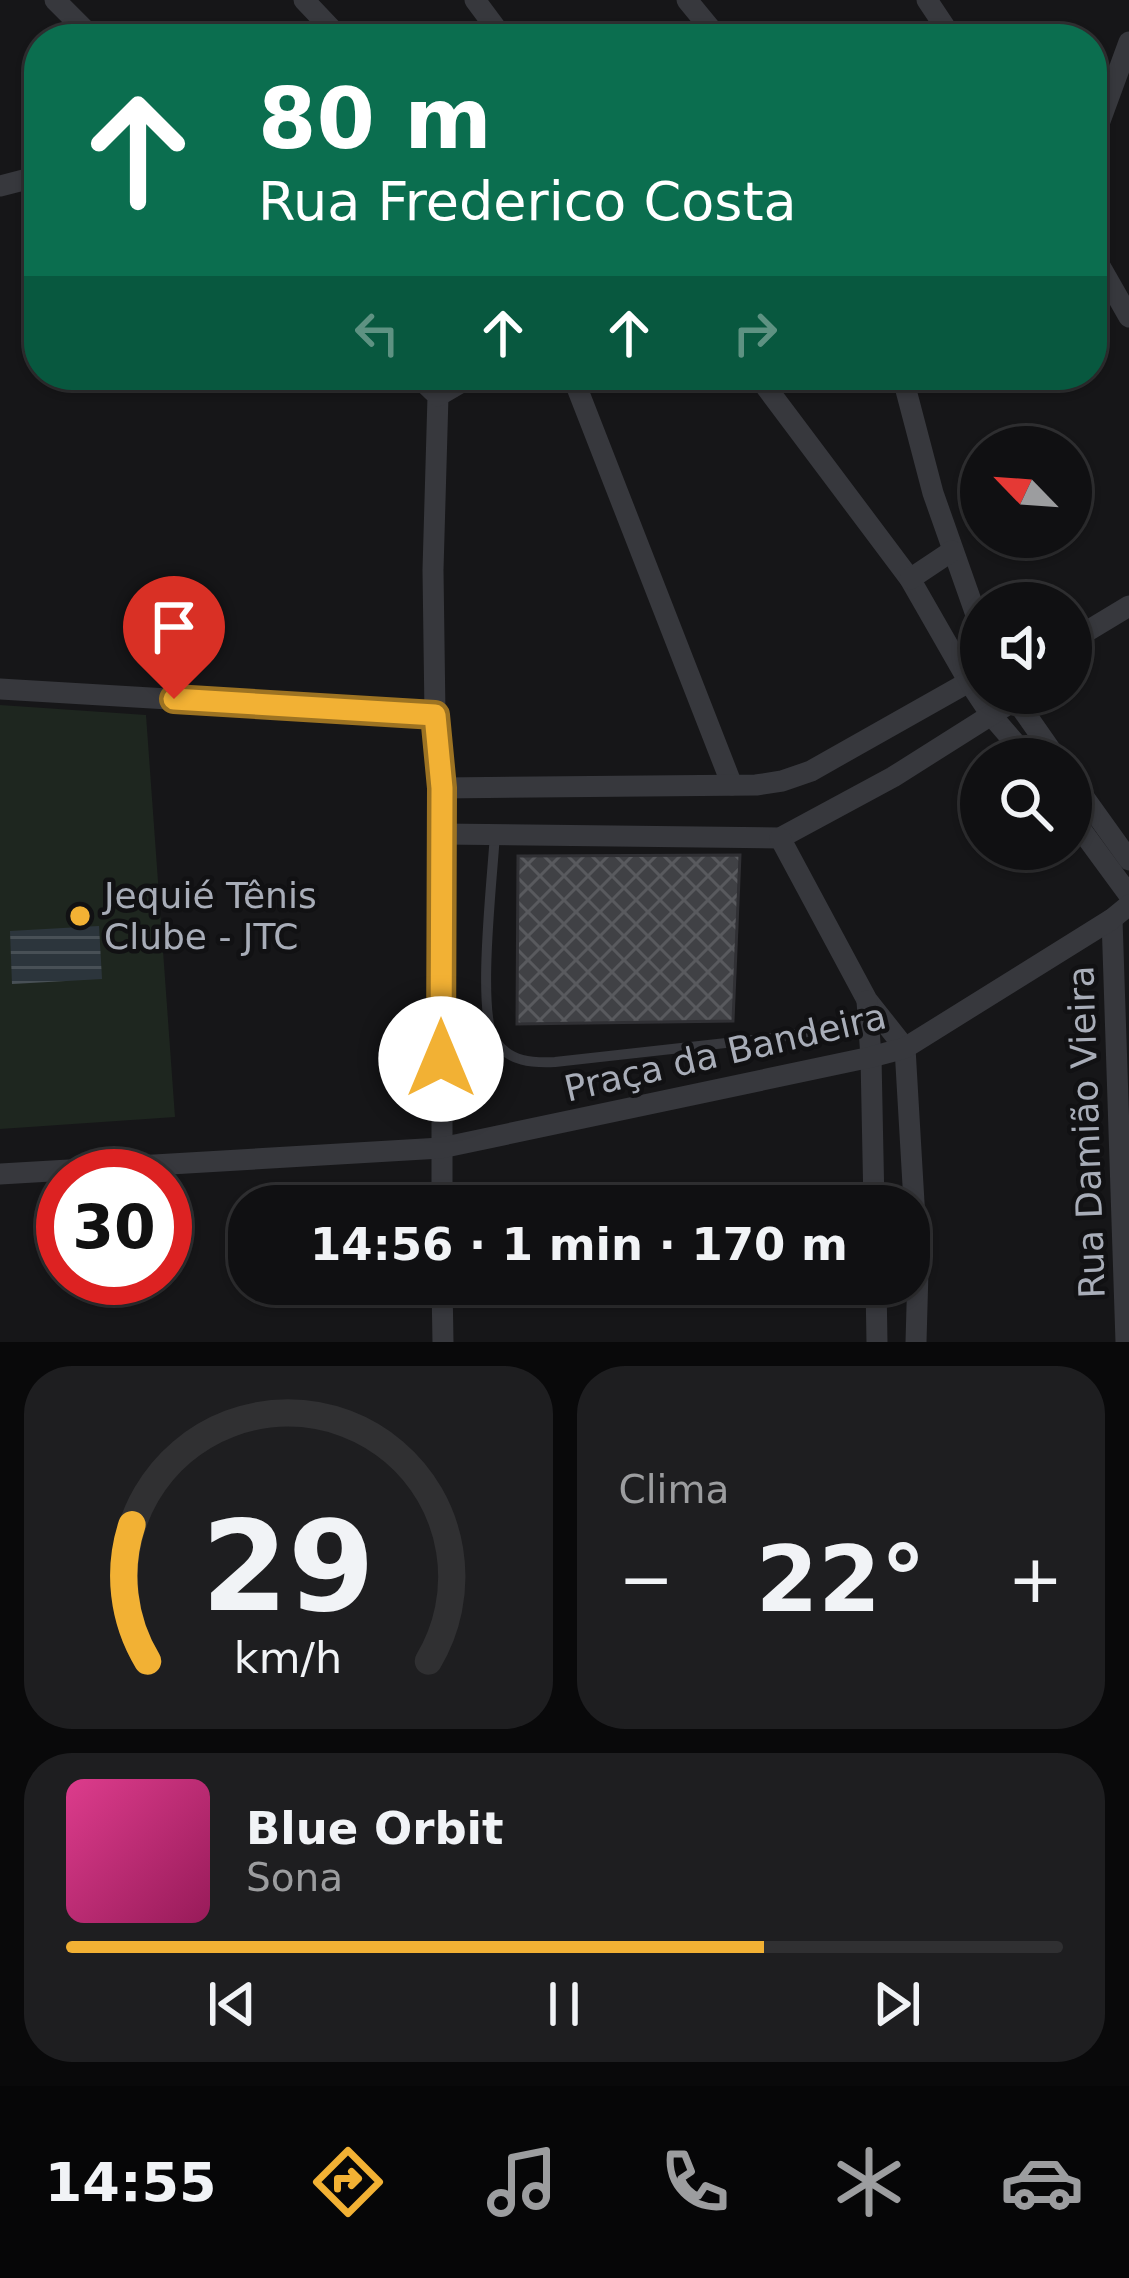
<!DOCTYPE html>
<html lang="pt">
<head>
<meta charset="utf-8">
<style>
  :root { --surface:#101012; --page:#1e1e20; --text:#f1f3f6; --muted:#9c9d9f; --line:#303032; --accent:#f2b134 }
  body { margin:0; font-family:"DejaVu Sans",sans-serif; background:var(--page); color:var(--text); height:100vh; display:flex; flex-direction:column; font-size:45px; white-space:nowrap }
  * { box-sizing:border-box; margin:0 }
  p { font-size:39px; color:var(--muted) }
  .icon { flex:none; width:66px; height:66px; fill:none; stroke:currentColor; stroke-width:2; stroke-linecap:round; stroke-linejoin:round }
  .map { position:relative; height:1342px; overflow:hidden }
  .side { display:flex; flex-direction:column; gap:24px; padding:24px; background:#09090a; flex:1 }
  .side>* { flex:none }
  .banner { position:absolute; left:24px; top:24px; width:1083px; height:366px; border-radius:48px; box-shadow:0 3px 9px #0004,0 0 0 3px var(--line); background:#0b6e4f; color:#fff; overflow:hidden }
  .needle { width:78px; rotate:295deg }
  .buttons { position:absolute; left:960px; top:426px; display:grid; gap:24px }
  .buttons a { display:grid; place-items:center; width:132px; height:132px; border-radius:50%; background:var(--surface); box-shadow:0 3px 9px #0004,0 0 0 3px var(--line); font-size:60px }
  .speed { position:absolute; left:36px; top:1149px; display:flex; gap:24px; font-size:60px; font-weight:700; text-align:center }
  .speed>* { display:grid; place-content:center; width:156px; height:156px; border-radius:50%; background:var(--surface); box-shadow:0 3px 9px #0004,0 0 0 3px var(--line); line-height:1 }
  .speed .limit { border:18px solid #d22; background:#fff; color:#111 }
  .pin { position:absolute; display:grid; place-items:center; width:102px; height:102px; color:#fff; margin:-123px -51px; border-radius:50% 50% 50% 0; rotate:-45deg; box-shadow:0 0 12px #0007 }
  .pin .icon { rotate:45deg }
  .me { position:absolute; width:132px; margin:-66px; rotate:0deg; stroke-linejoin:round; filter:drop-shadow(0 0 9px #0008) }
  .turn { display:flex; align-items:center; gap:42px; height:252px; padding:0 36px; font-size:54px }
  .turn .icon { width:156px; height:156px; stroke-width:2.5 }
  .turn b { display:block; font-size:84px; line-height:102px }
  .lanes { display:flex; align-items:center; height:114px; padding:0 36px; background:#0003; justify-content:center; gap:60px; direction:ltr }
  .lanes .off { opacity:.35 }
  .big { font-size:90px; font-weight:700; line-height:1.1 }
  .side .card { flex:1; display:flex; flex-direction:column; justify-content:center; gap:18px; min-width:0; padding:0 42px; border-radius:48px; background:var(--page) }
  .side .dial { align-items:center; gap:0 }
  .dial svg { height:312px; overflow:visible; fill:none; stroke:var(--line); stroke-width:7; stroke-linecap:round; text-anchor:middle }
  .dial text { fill:var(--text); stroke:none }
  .song { display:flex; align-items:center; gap:36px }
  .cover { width:144px; height:144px; border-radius:18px; background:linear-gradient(135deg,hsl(330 70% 55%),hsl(330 70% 35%)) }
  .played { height:12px; border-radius:6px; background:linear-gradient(90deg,var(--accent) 70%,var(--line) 70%) }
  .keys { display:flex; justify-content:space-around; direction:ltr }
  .heat { display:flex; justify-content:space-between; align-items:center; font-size:66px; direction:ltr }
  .side .tiles { flex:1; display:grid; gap:24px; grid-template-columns:1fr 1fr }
  .card:last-child { grid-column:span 2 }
  .trip { position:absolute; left:228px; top:1185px; width:702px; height:120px; border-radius:48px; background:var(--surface); box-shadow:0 3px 9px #0004,0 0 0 3px var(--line); font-weight:700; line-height:120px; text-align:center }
  .menu { display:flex; height:192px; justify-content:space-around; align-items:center; background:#060607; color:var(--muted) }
  .menu .icon { width:84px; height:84px }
  .menu .active { color:var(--accent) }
  .menu b { font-size:54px; color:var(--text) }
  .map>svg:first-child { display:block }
  .garden { fill:#1e261f }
  .water { fill:url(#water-rules) }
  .building { fill:url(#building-cross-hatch); stroke:#303034; stroke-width:3 }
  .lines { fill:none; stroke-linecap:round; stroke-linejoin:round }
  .lane { stroke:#37383d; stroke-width:10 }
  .street { stroke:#37383d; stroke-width:21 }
  .route-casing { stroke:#9d7322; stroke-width:30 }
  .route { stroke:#f2b134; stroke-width:21 }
  .poi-dot { fill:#f2b134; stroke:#111113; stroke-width:4.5 }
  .labels { text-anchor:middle; stroke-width:9; stroke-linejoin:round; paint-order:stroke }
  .poi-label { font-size:36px; fill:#a8adb8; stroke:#111113; text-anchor:start }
  .street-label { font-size:36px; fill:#a8adb8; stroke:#111113 }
</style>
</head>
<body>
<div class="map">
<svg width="1129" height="1342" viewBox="0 0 1129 1342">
  <defs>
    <pattern id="water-rules" width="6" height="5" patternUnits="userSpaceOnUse" patternTransform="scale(3)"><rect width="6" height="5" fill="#2c353c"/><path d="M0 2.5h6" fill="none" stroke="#485056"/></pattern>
    <pattern id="building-cross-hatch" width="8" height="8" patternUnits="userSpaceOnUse" patternTransform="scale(3)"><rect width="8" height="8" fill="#404145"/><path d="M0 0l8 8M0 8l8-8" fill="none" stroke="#595a5e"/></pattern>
  </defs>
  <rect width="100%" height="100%" fill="#161618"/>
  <path class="garden" d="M0 705 146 715 175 1117 0 1129Z"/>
  <path class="water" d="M99 926 102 979 12 984 10 931Z"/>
  <path class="building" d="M740 855 733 1021 517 1024 518 856Z"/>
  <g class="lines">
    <path class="lane" d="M495 833C493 873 476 1014 495 1041 510 1062 532 1063 555 1062L780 1037 872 1020"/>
    <g class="street">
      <path d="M55 0 94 39"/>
      <path d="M304 0 341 39"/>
      <path d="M475 0 504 39"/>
      <path d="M687 0 719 39"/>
      <path d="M927 0 953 39"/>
      <path d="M1092 143 1129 42"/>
      <path d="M0 186 39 176"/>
      <path d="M1092 252 1129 317"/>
      <path d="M416 375 438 396 433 570 435 715 442 788V1206"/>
      <path d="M572 375 732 785"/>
      <path d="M757 375 910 579 969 682 991 715 1029 759"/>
      <path d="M902 375 933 493 981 629"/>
      <path d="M438 396 474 375"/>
      <path d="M910 579 952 551"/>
      <path d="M1071 641 1129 606"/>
      <path d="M0 689 435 715"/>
      <path d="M1011 693 1057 759"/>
      <path d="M1071 779 1129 860"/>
      <path d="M442 788 756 785 782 781 811 771 981 675"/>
      <path d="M1071 816 1129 895"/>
      <path d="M441 834 780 838 893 777 1015 700"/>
      <path d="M780 838 867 1000 905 1048 918 1271 916 1342"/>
      <path d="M1112 919 1126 1342"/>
      <path d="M867 1001 871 1057 874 1206"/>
      <path d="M0 1174 441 1148 871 1057 905 1048 1112 919 1129 905"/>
      <path d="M442 1284 443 1342"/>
      <path d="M876 1284 877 1342"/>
    </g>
  </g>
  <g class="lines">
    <defs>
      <path id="route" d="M174 699 435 715 442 788 441 1059"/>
    </defs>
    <use href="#route" class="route-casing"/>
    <use href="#route" class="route"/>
  </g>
  <circle class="poi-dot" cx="80" cy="916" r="12"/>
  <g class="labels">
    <g class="poi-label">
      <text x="104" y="908">Jequié Tênis<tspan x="104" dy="41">Clube - JTC</tspan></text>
    </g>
    <g class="street-label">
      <text transform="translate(725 1052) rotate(-13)" y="13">Praça da Bandeira</text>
      <text transform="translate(1086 1132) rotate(-92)" y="13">Rua Damião Vieira</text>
    </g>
  </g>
</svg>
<div class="buttons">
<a><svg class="needle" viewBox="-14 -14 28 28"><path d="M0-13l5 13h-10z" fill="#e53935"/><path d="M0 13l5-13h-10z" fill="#9c9d9f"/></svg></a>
<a><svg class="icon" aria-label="sound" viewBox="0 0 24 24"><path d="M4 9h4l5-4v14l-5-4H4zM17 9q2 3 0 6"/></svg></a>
<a><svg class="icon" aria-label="search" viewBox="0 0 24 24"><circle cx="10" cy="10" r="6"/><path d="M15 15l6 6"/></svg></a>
</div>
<div class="speed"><div class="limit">30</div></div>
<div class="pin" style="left:174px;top:699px;background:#d93025"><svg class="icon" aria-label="arrive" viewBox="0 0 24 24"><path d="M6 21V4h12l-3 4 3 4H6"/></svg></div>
<svg class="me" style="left:441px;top:1059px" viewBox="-20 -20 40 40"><circle r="19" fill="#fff"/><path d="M0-13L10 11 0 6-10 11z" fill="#f2b134"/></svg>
<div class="trip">14:56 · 1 min · 170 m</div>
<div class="banner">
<div class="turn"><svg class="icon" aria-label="ahead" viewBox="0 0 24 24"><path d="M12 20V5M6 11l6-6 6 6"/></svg><div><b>80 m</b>Rua Frederico Costa</div></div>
<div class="lanes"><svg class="icon off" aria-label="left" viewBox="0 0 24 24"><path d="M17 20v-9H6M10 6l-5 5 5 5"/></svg><svg class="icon" aria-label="ahead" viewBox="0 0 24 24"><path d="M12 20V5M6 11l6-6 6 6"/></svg><svg class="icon" aria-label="ahead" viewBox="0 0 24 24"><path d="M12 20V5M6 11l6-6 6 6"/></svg><svg class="icon off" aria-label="right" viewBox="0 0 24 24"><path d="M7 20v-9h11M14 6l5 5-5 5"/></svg></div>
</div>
</div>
<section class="side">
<div class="tiles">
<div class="card dial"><svg viewBox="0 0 100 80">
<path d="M14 69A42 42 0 1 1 86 69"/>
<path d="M14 69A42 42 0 0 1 10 34" stroke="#f2b134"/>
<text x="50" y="56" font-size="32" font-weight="700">29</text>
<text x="50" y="72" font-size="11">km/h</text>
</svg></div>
<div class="card"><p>Clima</p>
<div class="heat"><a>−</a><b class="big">22°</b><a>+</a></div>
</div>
<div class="card">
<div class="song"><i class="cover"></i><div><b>Blue Orbit</b><p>Sona</p></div></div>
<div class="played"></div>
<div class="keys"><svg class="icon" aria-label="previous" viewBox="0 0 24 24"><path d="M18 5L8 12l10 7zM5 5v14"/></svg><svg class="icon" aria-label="pause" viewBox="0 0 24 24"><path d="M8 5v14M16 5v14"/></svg><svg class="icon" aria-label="next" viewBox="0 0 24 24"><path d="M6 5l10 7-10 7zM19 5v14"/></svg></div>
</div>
</div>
</section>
<nav class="menu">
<b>14:55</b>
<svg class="icon active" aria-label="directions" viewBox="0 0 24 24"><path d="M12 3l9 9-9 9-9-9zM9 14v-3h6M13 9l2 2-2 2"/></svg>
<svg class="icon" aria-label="music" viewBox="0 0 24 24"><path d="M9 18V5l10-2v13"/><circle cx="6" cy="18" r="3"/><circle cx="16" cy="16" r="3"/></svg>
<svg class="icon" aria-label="phone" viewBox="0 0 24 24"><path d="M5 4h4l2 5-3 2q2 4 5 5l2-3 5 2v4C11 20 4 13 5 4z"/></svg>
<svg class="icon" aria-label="climate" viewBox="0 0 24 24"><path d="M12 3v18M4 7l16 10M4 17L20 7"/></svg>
<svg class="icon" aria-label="car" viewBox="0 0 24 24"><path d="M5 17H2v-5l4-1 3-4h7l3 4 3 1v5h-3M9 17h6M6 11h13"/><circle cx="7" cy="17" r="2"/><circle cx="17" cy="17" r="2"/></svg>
</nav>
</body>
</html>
